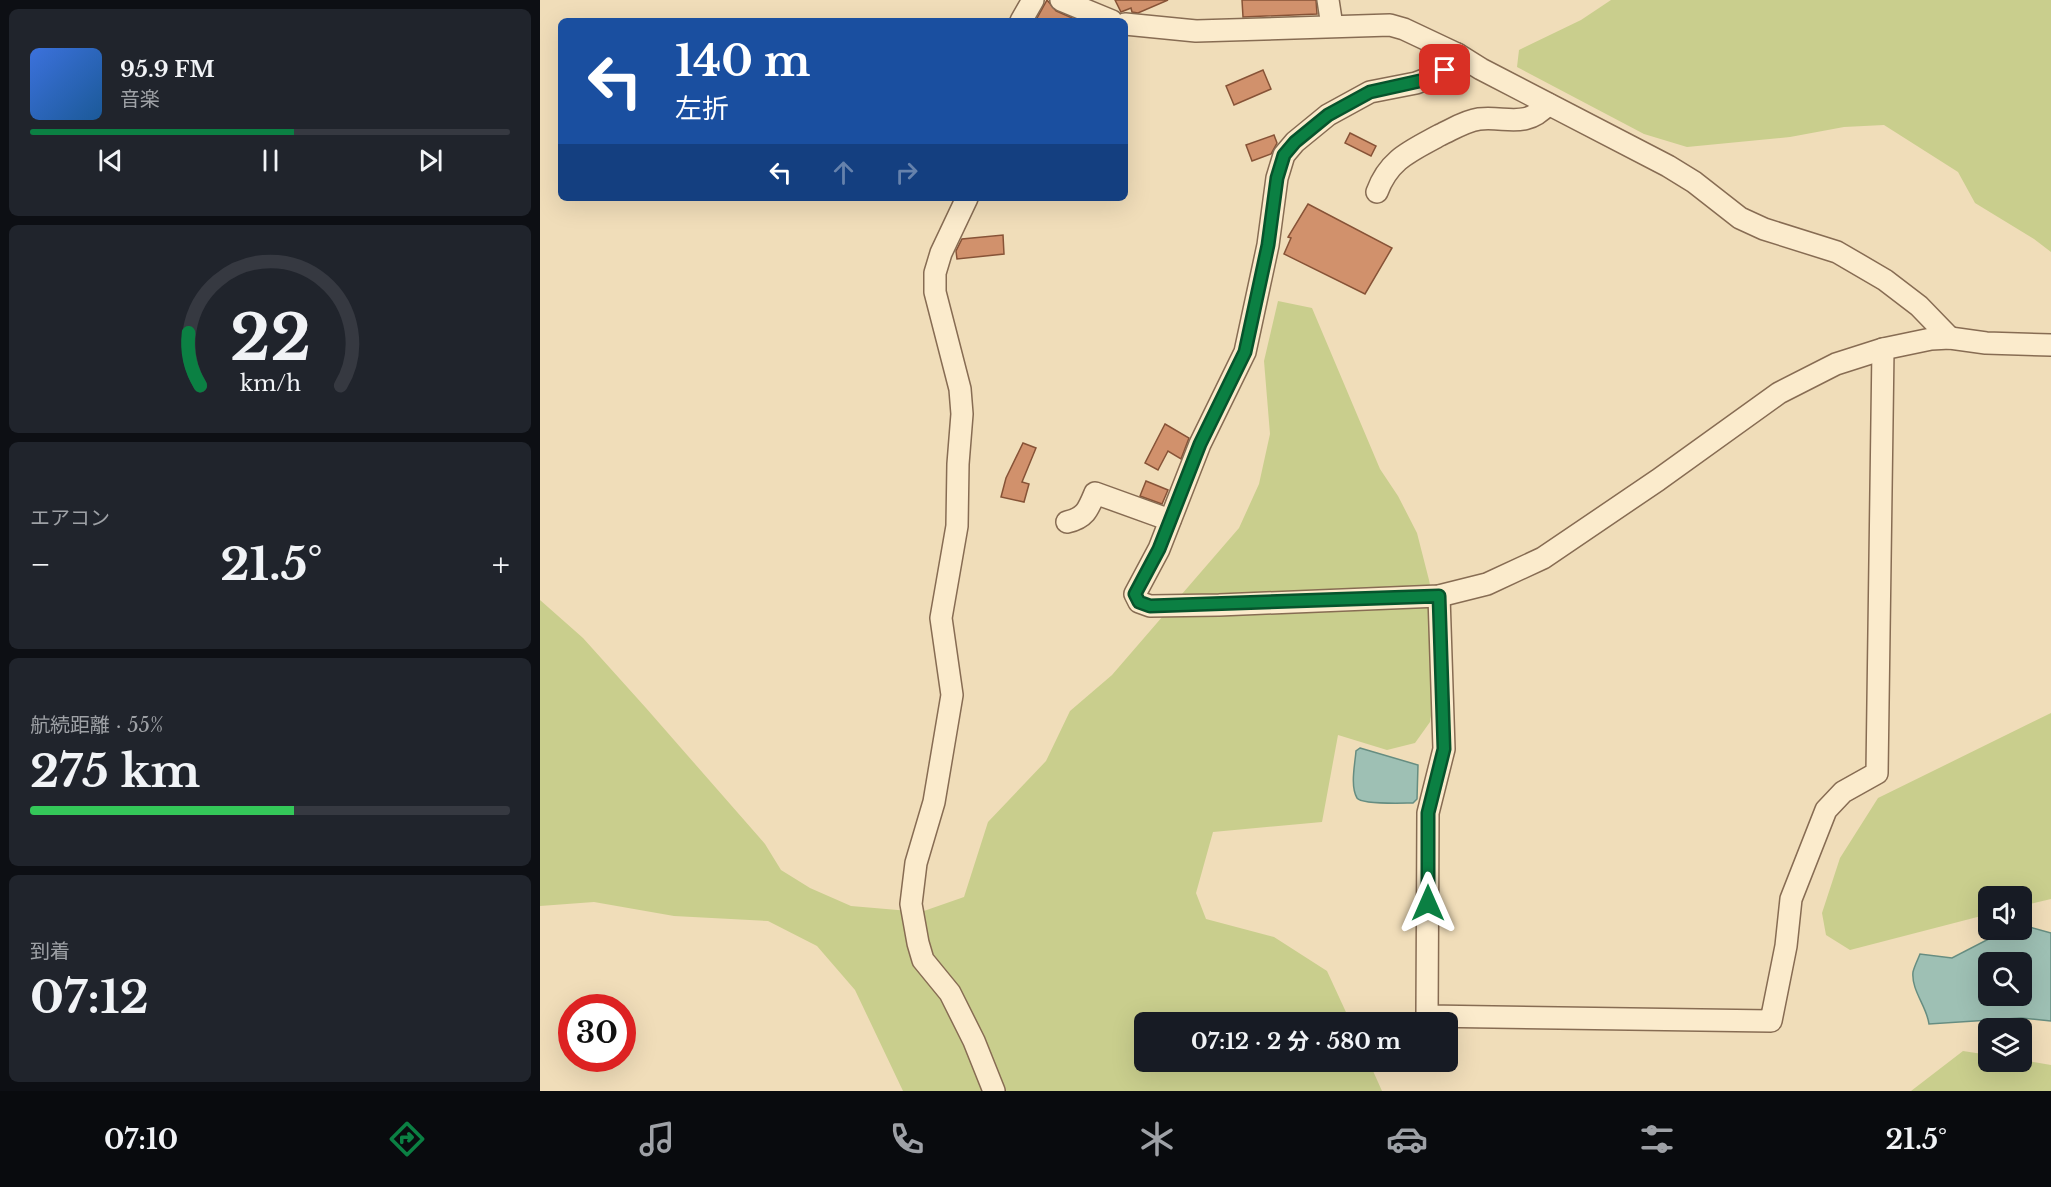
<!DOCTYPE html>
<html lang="ja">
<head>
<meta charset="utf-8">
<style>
  :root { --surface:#171b24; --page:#20242c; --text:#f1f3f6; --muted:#9ea1a6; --line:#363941; --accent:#0b8043 }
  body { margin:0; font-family:"Libre Baskerville","Noto Sans JP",serif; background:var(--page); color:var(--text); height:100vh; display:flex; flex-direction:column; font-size:22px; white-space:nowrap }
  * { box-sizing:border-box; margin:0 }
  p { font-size:20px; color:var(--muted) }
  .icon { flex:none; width:33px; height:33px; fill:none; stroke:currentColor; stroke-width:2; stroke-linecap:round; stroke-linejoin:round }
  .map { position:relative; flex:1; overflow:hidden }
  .sheet { display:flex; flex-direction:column; gap:9px; padding:9px; background:#0d0f14; width:540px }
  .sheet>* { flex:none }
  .hud { position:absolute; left:18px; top:18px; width:570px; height:183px; border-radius:9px; box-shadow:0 6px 24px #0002; background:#1a4fa0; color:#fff; overflow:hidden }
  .fabs { position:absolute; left:1438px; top:886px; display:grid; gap:12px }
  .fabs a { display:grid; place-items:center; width:54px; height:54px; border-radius:9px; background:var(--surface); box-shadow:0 6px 24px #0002; font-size:30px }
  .speed { position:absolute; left:18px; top:994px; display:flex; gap:12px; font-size:30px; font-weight:700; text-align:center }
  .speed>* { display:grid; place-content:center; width:78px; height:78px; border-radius:50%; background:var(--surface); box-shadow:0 6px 24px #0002; line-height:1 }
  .speed .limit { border:9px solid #d22; background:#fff; color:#111 }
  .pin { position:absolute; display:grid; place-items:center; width:51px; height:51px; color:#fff; margin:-26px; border-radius:12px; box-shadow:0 3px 9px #0006 }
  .me { position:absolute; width:66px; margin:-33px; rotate:0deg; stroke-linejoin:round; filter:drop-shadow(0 0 4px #0008) }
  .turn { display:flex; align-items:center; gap:21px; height:126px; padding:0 18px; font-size:27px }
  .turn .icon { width:78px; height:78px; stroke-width:2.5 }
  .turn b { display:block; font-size:42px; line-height:51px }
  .lanes { display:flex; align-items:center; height:57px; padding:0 18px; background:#0003; justify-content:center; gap:30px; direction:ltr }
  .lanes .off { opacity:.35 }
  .big { font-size:45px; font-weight:700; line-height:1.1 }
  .sheet .tile { flex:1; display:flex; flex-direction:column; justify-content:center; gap:9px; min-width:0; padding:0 21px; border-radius:9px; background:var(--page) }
  .sheet .dial { align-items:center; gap:0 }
  .dial svg { height:156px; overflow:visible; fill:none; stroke:var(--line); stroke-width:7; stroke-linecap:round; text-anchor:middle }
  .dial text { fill:var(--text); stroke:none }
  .song { display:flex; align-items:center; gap:18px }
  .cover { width:72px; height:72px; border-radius:9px; background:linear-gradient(135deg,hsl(220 70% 55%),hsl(210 70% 35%)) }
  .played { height:6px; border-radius:3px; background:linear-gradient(90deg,var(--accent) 55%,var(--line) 55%) }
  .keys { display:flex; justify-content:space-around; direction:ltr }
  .heat { display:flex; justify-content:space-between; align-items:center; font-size:33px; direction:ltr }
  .charge { height:9px; border-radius:4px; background:linear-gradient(90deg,#34c759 55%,var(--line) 0) }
  .trip { position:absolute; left:594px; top:1012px; width:324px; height:60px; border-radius:9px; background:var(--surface); box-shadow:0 6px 24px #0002; font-weight:700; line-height:60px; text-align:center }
  .tabs { display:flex; height:96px; justify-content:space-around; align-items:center; background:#090b0e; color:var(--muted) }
  .tabs .icon { width:42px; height:42px }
  .tabs .on { color:var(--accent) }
  .tabs b { font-size:27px; color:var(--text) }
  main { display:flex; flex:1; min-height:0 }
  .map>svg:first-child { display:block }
  .green { fill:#c9ce8d }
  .water { fill:#9ec0b4; stroke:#668d81; stroke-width:1.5; fill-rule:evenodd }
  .building { fill:#d1916c; stroke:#875337; stroke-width:1.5 }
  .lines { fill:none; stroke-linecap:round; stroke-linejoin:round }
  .minor-casing { stroke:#876c53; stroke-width:24 }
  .minor { stroke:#fbebcc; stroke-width:21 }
  .route-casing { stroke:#07532c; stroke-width:15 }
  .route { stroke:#0b8043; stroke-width:10 }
</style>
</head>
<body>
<main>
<section class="sheet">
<div class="tile">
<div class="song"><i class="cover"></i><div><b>95.9 FM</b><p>音楽</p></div></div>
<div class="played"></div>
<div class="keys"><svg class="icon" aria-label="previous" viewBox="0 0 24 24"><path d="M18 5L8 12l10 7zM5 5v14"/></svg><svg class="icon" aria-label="pause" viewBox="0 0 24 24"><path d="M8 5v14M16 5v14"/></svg><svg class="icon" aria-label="next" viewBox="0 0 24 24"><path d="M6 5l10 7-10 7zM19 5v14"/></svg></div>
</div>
<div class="tile dial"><svg viewBox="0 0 100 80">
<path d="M14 69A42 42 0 1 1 86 69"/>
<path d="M14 69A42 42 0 0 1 8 42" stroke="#0b8043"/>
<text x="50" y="56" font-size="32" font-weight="700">22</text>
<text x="50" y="72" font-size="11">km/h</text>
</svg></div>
<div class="tile"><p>エアコン</p>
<div class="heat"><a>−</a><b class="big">21.5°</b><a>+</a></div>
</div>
<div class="tile"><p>航続距離 · 55%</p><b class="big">275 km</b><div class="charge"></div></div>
<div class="tile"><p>到着</p><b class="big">07:12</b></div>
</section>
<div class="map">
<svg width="1511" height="1091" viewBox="0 0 1511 1091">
  <rect width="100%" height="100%" fill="#f0ddb9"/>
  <g class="green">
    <path d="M1071 0H1511V252L1494 239 1435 203 1418 172 1344 125 1304 127 1250 137 1147 147 1104 134 977 67 979 50 1041 20Z"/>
    <path d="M738 301 772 308 840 469 858 496 877 533 889 580 902 646 890 722 875 743 847 750 798 735 782 822 673 832 656 893 666 919 734 937 787 971 811 1023H604V1062H829L842 1091H363L315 990 277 946 228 921 134 916 54 902 0 906V600L43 638 106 708 225 844 241 870 270 888 311 906 381 912 424 897 448 822 506 761 530 711 572 675 699 528 719 484 730 434 724 361Z"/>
    <path d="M1511 713V899L1482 906V897H1449V914L1310 950 1286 935 1282 913 1300 858 1338 798Z"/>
    <path d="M1423 1051 1449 1055V1062H1482V1060L1511 1065V1091H1371Z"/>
  </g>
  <g class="water">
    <path d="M820 748 878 765 877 799 873 803C863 803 822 805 817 798 810 786 815 764 816 751Z"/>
    <path d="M1482 925 1511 933V1021L1481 1018 1389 1024C1387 1007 1371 990 1373 972 1374 967 1378 959 1380 954L1412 958 1466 930H1482ZM1449 963H1482V996H1449Z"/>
  </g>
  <g class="building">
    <path d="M507 0 516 11 539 21 496 20Z"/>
    <path d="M575 0H628L598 13 592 12 591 8 581 12Z"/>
    <path d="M702 0H776L777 14 703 17Z"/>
    <path d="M723 70 731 89 694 105 686 86Z"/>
    <path d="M810 133 836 146 831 156 805 143Z"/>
    <path d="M734 135 737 143 731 154 712 161 706 145Z"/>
    <path d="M768 204 852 248 825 294 744 254 751 238 748 237Z"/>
    <path d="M463 235 464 254 417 259 416 251 422 239Z"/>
    <path d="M625 424 649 438 641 459 628 451 618 470 605 463Z"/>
    <path d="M483 443 496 448 482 482 489 484 484 502 461 497 466 478Z"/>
    <path d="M606 481 628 490 622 504 600 496Z"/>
  </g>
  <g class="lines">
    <defs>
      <g id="minor">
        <path d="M521 0 572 21"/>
        <path d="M788 0 792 26"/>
        <path d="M481 21 493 0"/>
        <path d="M585 24 656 31 850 25 864 29 917 54 941 69 1128 166 1154 182 1200 218 1224 229 1297 252 1345 280 1379 306 1410 338"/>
        <path d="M917 54 905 70 897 75 876 83 830 92 788 115 755 142 744 155 737 178 728 245 705 352 660 444 619 549 595 594 599 602 610 606 679 605 899 596 947 584 1003 558 1118 480 1239 393 1296 364 1343 349 1391 339 1410 338 1446 343 1511 345"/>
        <path d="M837 192C849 159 871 151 900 135 913 129 925 121 939 119 967 116 986 129 1008 104"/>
        <path d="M427 198 401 253 395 273V292L420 389 422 414 418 464 417 526 401 618 412 695 394 802 376 863 371 904 378 943 383 960 410 993 434 1041 454 1091"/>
        <path d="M527 522C545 518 548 510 555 493L630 520"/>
        <path d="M899 596 904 749 888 813 887 1016 1231 1021 1246 946 1251 899 1286 810 1303 792 1337 773 1343 349"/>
      </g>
    </defs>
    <use href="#minor" class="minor-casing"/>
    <use href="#minor" class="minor"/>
  </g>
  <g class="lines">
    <defs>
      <path id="route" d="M888 903V813L904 749 899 596 610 606 599 602 595 594 619 549 660 444 705 352 728 245 737 178 744 155 755 142 788 115 830 92 884 80 905 70"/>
    </defs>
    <use href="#route" class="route-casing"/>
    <use href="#route" class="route"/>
  </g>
</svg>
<div class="fabs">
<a><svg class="icon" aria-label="sound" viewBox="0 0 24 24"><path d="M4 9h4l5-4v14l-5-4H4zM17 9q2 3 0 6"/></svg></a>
<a><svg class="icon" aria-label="search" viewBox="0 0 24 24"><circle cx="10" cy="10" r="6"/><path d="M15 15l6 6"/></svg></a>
<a><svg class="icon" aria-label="layers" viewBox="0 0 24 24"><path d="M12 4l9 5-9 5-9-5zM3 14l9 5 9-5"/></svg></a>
</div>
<div class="speed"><div class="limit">30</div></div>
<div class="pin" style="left:905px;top:70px;background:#d93025"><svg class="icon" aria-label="arrive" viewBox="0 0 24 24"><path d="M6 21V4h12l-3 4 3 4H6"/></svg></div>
<svg class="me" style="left:888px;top:903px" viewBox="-20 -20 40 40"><path d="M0-17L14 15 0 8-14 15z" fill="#0b8043" stroke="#fff" stroke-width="4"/></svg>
<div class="trip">07:12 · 2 分 · 580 m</div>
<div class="hud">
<div class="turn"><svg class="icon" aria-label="left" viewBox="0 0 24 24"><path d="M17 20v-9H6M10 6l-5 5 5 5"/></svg><div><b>140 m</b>左折</div></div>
<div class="lanes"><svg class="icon" aria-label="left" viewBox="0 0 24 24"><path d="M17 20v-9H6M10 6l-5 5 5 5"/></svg><svg class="icon off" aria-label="ahead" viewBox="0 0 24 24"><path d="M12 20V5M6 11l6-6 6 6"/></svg><svg class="icon off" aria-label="right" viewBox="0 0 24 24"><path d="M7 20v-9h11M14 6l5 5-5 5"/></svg></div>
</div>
</div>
</main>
<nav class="tabs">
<b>07:10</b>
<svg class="icon on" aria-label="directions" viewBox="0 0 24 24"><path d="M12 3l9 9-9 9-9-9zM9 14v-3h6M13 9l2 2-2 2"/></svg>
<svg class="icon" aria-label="music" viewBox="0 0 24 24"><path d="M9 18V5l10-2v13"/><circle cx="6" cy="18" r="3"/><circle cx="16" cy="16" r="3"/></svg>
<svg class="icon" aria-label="phone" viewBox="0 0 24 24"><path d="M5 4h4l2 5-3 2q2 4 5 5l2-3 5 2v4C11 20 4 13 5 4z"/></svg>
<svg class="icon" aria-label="climate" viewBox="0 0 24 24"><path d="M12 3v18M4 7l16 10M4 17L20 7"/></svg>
<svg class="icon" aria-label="car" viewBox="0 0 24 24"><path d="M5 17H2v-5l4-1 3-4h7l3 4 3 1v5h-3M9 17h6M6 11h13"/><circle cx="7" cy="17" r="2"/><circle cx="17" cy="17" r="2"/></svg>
<svg class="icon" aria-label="filters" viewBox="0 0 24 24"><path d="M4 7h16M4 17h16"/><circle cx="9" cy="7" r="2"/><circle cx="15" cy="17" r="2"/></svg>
<b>21.5°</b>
</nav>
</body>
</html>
